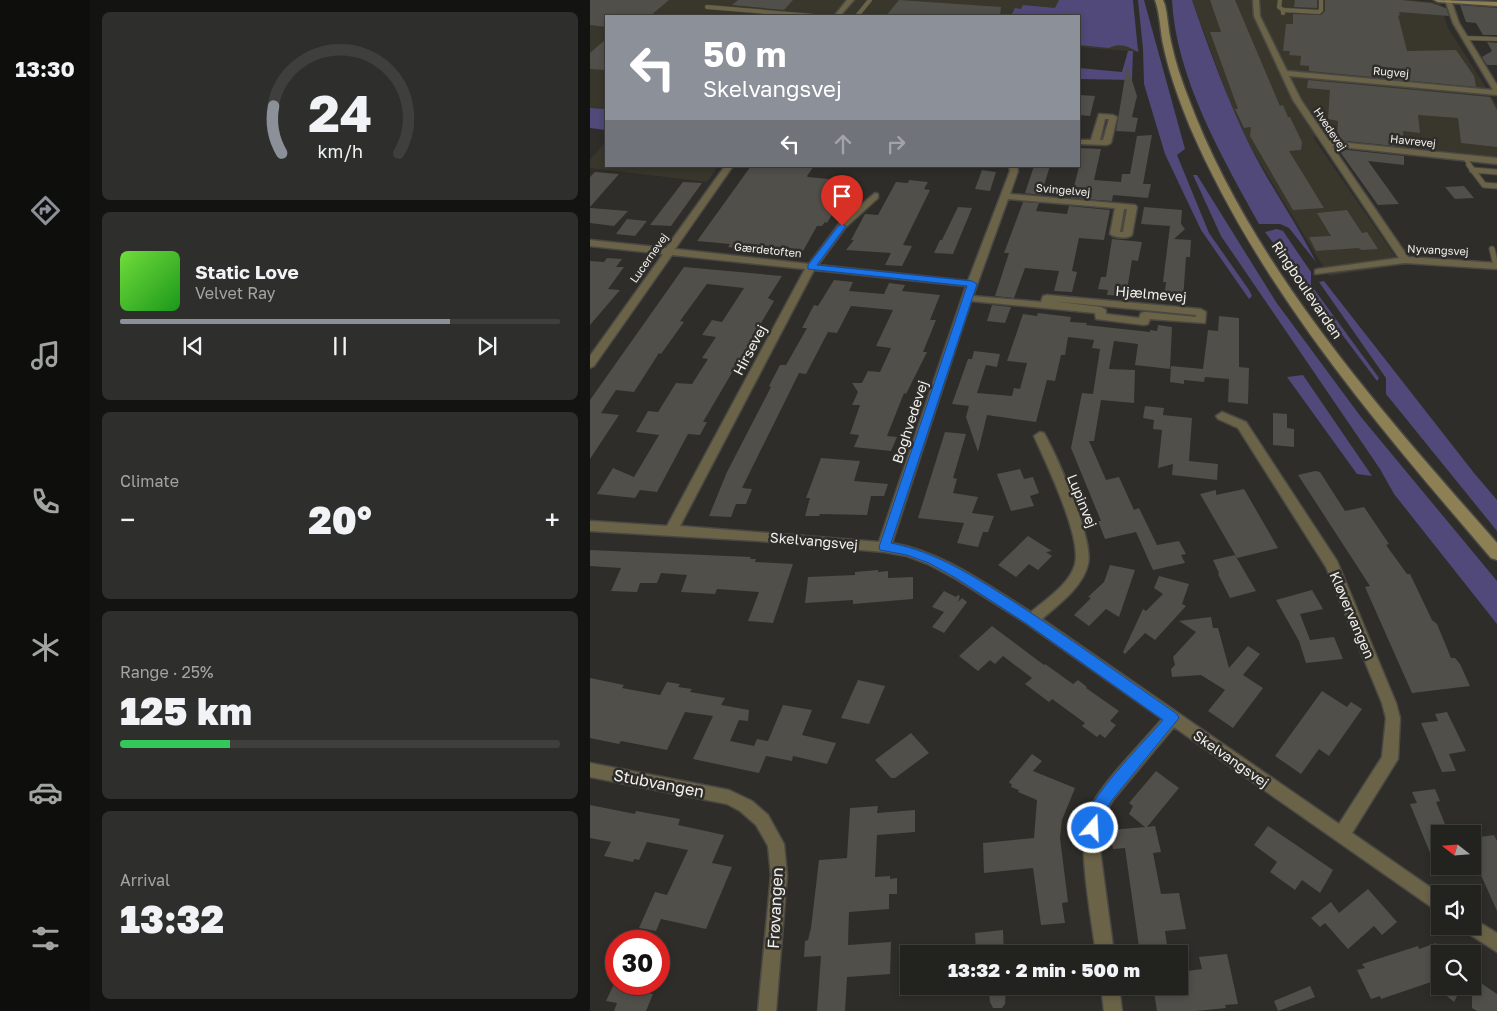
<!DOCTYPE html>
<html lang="en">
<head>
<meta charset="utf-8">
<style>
  :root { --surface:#22221f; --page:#2e2f2c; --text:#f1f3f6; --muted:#a2a4a4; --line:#3f3f3d; --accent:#8c9099 }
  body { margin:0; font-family:"Golos Text",sans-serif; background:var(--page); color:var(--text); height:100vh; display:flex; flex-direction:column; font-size:19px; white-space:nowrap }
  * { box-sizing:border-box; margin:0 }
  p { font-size:16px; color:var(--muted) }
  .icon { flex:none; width:28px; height:28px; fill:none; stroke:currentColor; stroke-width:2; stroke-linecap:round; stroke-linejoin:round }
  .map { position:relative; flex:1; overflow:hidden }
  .side { display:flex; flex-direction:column; gap:12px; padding:12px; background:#131311; width:500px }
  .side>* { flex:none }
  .guide { position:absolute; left:15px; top:15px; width:475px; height:152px; border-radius:0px; box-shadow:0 2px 8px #0003,0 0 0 1px var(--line); background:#8c9099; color:#fff; overflow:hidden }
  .needle { width:32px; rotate:287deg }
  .fabs { position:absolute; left:841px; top:825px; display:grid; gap:10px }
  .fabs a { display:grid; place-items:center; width:50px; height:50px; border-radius:0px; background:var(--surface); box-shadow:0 2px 8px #0003,0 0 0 1px var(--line); font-size:25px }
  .speed { position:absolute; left:15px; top:930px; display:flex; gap:10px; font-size:25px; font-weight:700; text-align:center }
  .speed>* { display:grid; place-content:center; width:65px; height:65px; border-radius:50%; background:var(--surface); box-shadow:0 2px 8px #0003,0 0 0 1px var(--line); line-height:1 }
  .speed .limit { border:8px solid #d22; background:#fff; color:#111 }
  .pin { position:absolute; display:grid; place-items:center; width:42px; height:42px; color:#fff; margin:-51px -21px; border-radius:50% 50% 50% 0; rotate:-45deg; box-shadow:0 0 5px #0007 }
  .pin .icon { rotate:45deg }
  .me { position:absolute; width:55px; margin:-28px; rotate:19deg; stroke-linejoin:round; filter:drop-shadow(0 0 4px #0008) }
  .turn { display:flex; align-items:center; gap:18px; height:105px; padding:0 15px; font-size:22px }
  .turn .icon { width:65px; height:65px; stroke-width:2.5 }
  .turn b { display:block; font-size:35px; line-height:42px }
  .lanes { display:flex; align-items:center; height:48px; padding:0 15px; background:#0003; justify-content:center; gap:25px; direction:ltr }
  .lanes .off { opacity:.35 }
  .big { font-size:38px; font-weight:800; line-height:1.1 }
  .side .card { flex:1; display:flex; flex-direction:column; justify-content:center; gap:8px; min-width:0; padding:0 18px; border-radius:8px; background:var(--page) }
  .side .dial { align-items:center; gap:0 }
  .dial svg { height:130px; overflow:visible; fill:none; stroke:var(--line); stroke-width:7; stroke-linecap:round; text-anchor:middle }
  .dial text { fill:var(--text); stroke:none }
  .song { display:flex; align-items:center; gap:15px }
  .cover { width:60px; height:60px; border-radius:8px; background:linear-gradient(135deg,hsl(100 70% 55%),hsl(120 70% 35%)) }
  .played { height:5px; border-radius:2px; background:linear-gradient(90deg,var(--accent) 75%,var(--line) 75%) }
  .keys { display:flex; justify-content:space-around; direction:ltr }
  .heat { display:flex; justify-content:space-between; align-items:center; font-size:28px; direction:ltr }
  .charge { height:8px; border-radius:4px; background:linear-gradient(90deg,#34c759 25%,var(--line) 0) }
  .trip { position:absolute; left:310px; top:945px; width:288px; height:50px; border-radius:0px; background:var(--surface); box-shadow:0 2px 8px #0003,0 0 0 1px var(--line); font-weight:800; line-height:50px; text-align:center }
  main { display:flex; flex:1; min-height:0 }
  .menu { display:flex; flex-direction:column; width:90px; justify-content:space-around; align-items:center; background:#0e0e0c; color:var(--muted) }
  .menu .icon { width:35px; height:35px }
  .menu .selected { color:var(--accent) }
  .menu b { font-size:22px; color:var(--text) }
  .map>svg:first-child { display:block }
  .built { fill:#39362c }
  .green { fill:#504979 }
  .building { fill:#504f4a }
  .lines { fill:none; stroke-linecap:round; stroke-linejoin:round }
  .lane-far1-casing { stroke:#494844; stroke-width:5 }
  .lane-casing { stroke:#494844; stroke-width:7 }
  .street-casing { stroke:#494844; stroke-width:3 }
  .secondary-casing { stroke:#494844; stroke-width:3 }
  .lane-far1 { stroke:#6b6347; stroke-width:4 }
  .lane { stroke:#6b6347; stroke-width:5 }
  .street { fill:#6b6347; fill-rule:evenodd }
  .secondary { fill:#8d8054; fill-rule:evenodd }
  .route { fill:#1a73e8; stroke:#114b97 }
  .labels { text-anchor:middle; stroke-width:5; stroke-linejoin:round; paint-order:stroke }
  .far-street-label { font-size:11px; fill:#f1f0ed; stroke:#2e2d29 }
  .street-label { font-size:14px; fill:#f1f0ed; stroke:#2e2d29 }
  .near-street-label { font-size:16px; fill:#f1f0ed; stroke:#2e2d29 }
</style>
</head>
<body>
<main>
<nav class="menu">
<b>13:30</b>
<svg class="icon selected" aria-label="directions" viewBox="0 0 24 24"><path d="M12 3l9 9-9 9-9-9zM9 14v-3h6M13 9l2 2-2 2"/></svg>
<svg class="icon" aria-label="music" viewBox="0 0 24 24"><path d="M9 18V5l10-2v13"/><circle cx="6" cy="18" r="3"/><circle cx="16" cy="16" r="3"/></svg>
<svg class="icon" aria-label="phone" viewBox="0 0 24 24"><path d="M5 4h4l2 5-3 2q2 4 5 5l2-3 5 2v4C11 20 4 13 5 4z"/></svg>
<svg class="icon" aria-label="climate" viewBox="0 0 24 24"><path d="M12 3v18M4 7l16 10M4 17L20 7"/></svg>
<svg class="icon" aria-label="car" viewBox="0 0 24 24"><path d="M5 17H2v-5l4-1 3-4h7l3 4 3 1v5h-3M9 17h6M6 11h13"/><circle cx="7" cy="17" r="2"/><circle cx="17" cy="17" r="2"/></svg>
<svg class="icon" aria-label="filters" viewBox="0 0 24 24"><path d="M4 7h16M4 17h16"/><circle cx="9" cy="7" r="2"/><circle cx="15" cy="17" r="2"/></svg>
</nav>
<section class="side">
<div class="card dial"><svg viewBox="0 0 100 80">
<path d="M14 69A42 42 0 1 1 86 69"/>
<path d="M14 69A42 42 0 0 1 9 40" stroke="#8c9099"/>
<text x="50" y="56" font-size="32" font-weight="700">24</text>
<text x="50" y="72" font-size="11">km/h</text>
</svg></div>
<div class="card">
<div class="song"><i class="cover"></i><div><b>Static Love</b><p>Velvet Ray</p></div></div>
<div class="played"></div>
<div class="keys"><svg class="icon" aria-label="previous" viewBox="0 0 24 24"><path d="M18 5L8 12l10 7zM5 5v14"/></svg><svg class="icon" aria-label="pause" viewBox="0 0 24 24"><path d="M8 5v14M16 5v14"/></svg><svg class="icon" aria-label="next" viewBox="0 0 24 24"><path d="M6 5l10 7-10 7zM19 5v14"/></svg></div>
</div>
<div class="card"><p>Climate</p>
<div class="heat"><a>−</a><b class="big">20°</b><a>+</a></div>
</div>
<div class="card"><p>Range · 25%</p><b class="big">125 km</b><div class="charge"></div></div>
<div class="card"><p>Arrival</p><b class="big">13:32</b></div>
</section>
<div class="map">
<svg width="907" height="1011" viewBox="0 0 907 1011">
  <rect width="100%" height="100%" fill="#2e2d29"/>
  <g class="built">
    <path d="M0 0H542L549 52 489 47V16H16V109L0 108Z"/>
    <path d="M602 0H820L845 2 851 5 858 28 907 105V157L723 137 811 265 739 276 661 148 642 108Z"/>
    <path d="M16 142V166H128L117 182 0 168V160Z"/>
  </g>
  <g class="green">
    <path d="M469 0H543L548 52C539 47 530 42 519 48L489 45V16H421L425 8 431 9 433 5 465 8Z"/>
    <path d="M548 0H554L595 149 587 155 619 233 659 290 662 296 659 299 611 230 575 154 554 84 553 49Z"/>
    <path d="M582 0H602C619 49 637 99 660 146 680 186 706 222 726 262L699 228 690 224H669C632 157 586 78 582 0Z"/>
    <path d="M538 51H543L542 80 489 79V68L532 72Z"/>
    <path d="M0 108 16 109V130L0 128Z"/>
    <path d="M603 175H607L686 302 771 417 907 581V624L804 494 790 469 631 236Z"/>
    <path d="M687 229 693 231 721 272V285L789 378 787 381 675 232Z"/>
    <path d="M734 281 884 473 907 500V531L796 394V378L729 282Z"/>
    <path d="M713 375 782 476 767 474 697 377Z"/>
  </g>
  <g class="building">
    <path d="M0 0H79L60 16H16V27L0 25Z"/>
    <path d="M148 0H203L194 10 142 5Z"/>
    <path d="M309 0 411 7 410 16H296Z"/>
    <path d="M620 0H645L690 106 693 105 698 117H700L712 142 711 150 699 151 734 208 703 210 660 136 661 127 654 128 645 109H648L620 32H631Z"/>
    <path d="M705 0H727V8L704 7Z"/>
    <path d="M735 0H811L841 3 856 8 859 16 809 12 810 16 808 15 817 51 866 50 884 76 886 87 719 71V66L710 65 711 56 699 55 700 51H693L696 24H703V14L731 15 735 11Z"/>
    <path d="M870 5 907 8V35H893L886 23 876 22Z"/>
    <path d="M16 39V70L0 69V53Z"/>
    <path d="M897 42 907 43V65H897L892 57 902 51Z"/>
    <path d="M537 65 547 96 542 117 548 118 545 132 526 131Z"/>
    <path d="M718 80 900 97 907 110V147L871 143 868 118 828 115 830 133 813 131 814 147 747 140 748 121 738 119 740 90 717 88Z"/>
    <path d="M489 95 505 96 500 116 489 115Z"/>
    <path d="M562 135 553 184H561L558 198 523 195 522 201 481 198 489 167V148L511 149 504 180 531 182 532 174H540L547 136Z"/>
    <path d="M748 149 814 156V165L778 161 809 204 788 205Z"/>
    <path d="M161 166H224L217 176 218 177 268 182 251 209 246 208 237 223 235 222 232 226H227L213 251 164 247 163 250 138 247 140 244 107 241Z"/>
    <path d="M444 166H460L451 195 435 193Z"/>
    <path d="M392 170 406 172 400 191 385 189Z"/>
    <path d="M5 172 29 174 0 207V177Z"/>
    <path d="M319 180 338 182 334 189 340 190 313 245 322 246 312 266 295 265 301 253 256 250 264 240H261L275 214 288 215 306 182 318 183Z"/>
    <path d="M93 182 112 183 81 226 60 225Z"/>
    <path d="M874 186 884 198 865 199 855 187Z"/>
    <path d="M433 202 449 203 446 211 477 214 479 206 520 210 514 240 489 238 482 271 487 272 482 292 464 291 469 271 435 268 424 298 405 296 419 253H414Z"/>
    <path d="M368 207 382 208 363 254 344 253 350 240H352Z"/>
    <path d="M554 207 592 210 591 224 595 229 584 239 601 240 600 257H596L593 300 574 298 576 282H573L580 226 551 224Z"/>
    <path d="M0 208 38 211 24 226 0 223Z"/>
    <path d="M757 210 772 233 777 232 788 249 771 250 769 248 726 251 719 237 741 236 727 213Z"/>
    <path d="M37 219 57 221 45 236 26 234Z"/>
    <path d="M522 239 552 242 548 261 542 260 536 296 517 295 518 290 508 289 511 277H516Z"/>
    <path d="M17 258 32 259 26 267H34L18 289 30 290 0 325V261L14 262Z"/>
    <path d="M94 267 192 276 178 298 184 301 113 422H117L110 435 98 434 67 492 50 490 45 498 7 494 23 468 44 477 69 435 46 432 58 411 68 412 86 383 102 384 118 359 112 358 126 337 112 335 122 320 132 322 154 288 117 284 90 321 94 322 71 354 69 353 44 392 26 390 11 413 29 415 0 459V400Z"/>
    <path d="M244 280 263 282 259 291 294 294 299 283 315 285 312 291 350 295 340 320H346L333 352H337L316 394 314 393 297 436 307 437 301 451 264 447 269 435 260 434 270 405H262L268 392 262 383H272L278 371 290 372 301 348 286 346 303 310 261 306 247 333 238 332 216 374 209 373 152 488 162 489 156 504H146L141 517 119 516 137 472 181 387 179 386 190 365H196L217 328H212L224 305 228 306Z"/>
    <path d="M402 305 421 307 415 323 397 321Z"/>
    <path d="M448 313 481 317 480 322 497 323 496 325 560 332V330L567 331 568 325 582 327 580 369 545 365 548 344 524 341 519 369 545 370 544 403 511 400 504 441H499L516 480 529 477 544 510 549 508 567 545 589 541 596 554 591 555 595 563 563 570 546 532 515 539 508 521H511L481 448 492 393 503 394 510 349 502 348 504 340 478 337 475 355H471L465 381 457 380 446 422 397 415 388 452 376 417 379 406 362 404 378 359H382L384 351 410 354 407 367 396 365 387 393 422 396 424 388 430 389 437 363 417 361 433 314 447 316Z"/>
    <path d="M629 316 649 318V367L659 368 658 404 638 402 639 379 615 377 614 382 594 380V384L580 382 581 366 613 369 618 330 628 331Z"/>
    <path d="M555 406 574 408 573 415 602 418 599 461 628 464 627 480 582 475 583 464 568 468 572 430 563 429 564 420 553 418Z"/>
    <path d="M683 413 697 414V428L704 429V447L683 445Z"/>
    <path d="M355 432 376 434 363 478 367 479 363 493 388 497 382 513 404 516 398 532H393L388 547 367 543 374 523 328 518Z"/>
    <path d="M231 458 270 461 264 481 298 484 294 496H281L277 515 230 514 229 516H215L220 498H216Z"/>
    <path d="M430 469 434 479 443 477 449 493 440 496 444 506 421 511 407 474Z"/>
    <path d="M725 471 730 472 755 511 774 507 799 544 796 545 817 574H820L842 620 847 624 861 658H865L870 664 880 686 822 693 775 587 780 586 708 475Z"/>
    <path d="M654 489 688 548 647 558 610 494 626 490V495Z"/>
    <path d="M438 536 462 551 456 552 462 556 448 570 439 564 426 577 408 565Z"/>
    <path d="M0 550 161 557 160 559H166L165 562 203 564 183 623 158 621 169 592 127 589 125 594 91 592 97 575 71 573 67 583H50L47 592 21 591 31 568 0 566Z"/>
    <path d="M645 555 666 591 640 598 628 574 629 573 623 560Z"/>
    <path d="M520 565 545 570 529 617 516 609 499 626 484 615 501 598 498 597 514 582Z"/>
    <path d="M288 570V572L298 571V578L323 577V599L263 604V600L215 603 218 577 265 575V572Z"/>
    <path d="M569 576 599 584 592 604 596 606 565 640 555 633 535 654 533 652 553 609 556 611 573 594 564 588Z"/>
    <path d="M722 590 733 609 710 614 720 640 744 637 753 659 716 663 709 641 686 600Z"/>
    <path d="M354 591 366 597 368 595 370 596 368 602 372 598 377 602 354 633 342 627 354 612 342 607Z"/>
    <path d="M621 617 623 628H628L639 668 658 646 670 654 653 675 673 688 643 728 618 711 635 690 611 675 582 677 581 669 585 665 583 657 606 632 589 621Z"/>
    <path d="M402 626 454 665 455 664 483 684 488 680 497 687 496 688 529 711 520 721 526 725 515 738 510 734 507 737 492 726 495 723 462 699 459 702 435 684 442 678 413 656 405 664 400 660 388 671 369 656Z"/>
    <path d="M0 678 34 685 32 688 70 695 77 682 90 684 88 687 102 689 100 692 135 698 131 705 159 710 158 721 149 720 140 741 164 746 167 739 178 741 193 705 222 710 212 735 246 743 237 764 203 756 202 761 176 756 169 773 103 759 123 716 95 712 77 750 31 741 29 744 0 738Z"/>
    <path d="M268 680 295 686 279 724 251 718Z"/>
    <path d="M732 691 757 707 761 702 772 709 739 756 729 749 711 774 685 756Z"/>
    <path d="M857 712 876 751 859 754 866 771 852 772 831 723 848 721 845 714Z"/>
    <path d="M321 733 339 753 305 778H301L285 760Z"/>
    <path d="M442 754 452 761 443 771 485 788 472 820 470 838 478 902 472 903 475 923 451 925 443 868 394 873 393 843 444 838 447 800 428 792 429 790 421 787 422 785 419 782Z"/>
    <path d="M566 771 589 788 557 827 565 826 571 852 563 853 571 894 589 893 596 929 575 931 578 952 550 954 535 848 523 849 520 830 555 827 539 814 543 806 539 803Z"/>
    <path d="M845 789 850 801 846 802 859 834H850V877L820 804 827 803 822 792Z"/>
    <path d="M0 805 45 814 46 811 90 819 88 825 134 835 122 863 142 867 116 929 71 919 66 931 49 928 65 892 77 895 98 850 57 842 49 860 44 859 43 862 14 856 21 842 0 838Z"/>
    <path d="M288 806 287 813 325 810V832L287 835 285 877 300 876V879L307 878V894H299V909L259 912 258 945 301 942 300 974 257 977 255 1011H227L231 956 214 957 215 941 218 940 221 928 229 860 257 858 260 808Z"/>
    <path d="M678 826 743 870 730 893 712 880 705 890 680 872 687 862 664 845Z"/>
    <path d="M904 835 907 841V911L882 855V838Z"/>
    <path d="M778 889 807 922 792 935 784 926 758 949 735 923 730 927 721 918 741 902 749 913Z"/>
    <path d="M413 930 414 954H386L385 933Z"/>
    <path d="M846 943 850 950V979L791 999 790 996 781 999 767 970 775 968 772 964 828 946 829 949Z"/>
    <path d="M637 954 648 1004 635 1005 636 1008 606 1011H567L563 986H589V972L612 969 609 957Z"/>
    <path d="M882 977 907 994V1011H887L882 1008Z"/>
    <path d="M24 984H40L37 989 63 994 56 1011H24L27 1003 16 1001Z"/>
    <path d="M398 986H416L415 1004 412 1008H403L400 1002Z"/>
    <path d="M720 986 725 997 688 1011 684 1001Z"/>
    <path d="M845 986H872L864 1002Z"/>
  </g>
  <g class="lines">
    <defs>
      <g id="lane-far1">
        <path d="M690 0 689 7 693 10V13"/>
        <path d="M117 7 223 16"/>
        <path d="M693 10 729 12 731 10V0"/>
        <path d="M267 16 280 0"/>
        <path d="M876 38 907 39"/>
        <path d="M875 157 880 166"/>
      </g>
      <g id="lane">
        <path d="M879 165 894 185 907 186"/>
        <path d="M882 170 907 172"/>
        <path d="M902 249 906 266"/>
      </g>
      <g id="street">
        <path d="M257 0H264L250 16H244Z"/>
        <path d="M663 0H669L670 16 697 71 903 90 863 23 855 0H861L869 23 907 85V95L699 76 711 100 739 141 907 158V164L742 146 818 257 907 263V269L815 263 725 274V270L728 269 809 258 703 100 664 16Z"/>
        <path d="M509 114 523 115 527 117 521 143 517 145 489 144V140H501ZM515 119H519L513 140H510Z"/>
        <path d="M135 166H143L85 249 219 264 249 224 285 193 288 194V198L255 228 228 265 378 281 420 171 419 166H427L428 171 420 194 545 205 547 207 542 235C537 239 525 238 520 234L525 208 418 199 383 296 451 302 453 296 457 295 611 309 616 312 615 323 560 319 558 324 554 325 506 319 505 313 381 301 302 543C354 552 397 585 441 612 455 600 480 584 485 564 492 537 456 463 444 436L450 432 454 433C467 456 504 540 498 564 493 587 468 605 452 619L749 824 792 757 796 718 792 703 736 567 648 428 628 419 626 416 632 412 656 422 747 561 806 703 810 718 808 759 762 833 850 894V913L584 727 523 800 513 817 509 842 524 954H506C502 920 486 841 498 812 510 784 551 744 572 719L437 624 366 579 338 564 317 556 294 552 169 541 0 531V521L77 526 215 269 82 255 4 366 0 368V356L73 254 0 246V240L76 248ZM534 209H537L533 232H530ZM224 270 376 286 289 542 90 526ZM461 301 606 315V317L555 312 551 313 549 318 516 314V310L511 307Z"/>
        <path d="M0 763 139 790 162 801 178 815 194 844 197 875 186 1011H168L181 875 178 846 166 825 150 811 137 804 0 777Z"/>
        <path d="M882 918 907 933V952L876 932 873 926H882Z"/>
        <path d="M511 986H529L532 1011H514Z"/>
      </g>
      <g id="secondary">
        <path d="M565 0H573L575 5C578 17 578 30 581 42 585 61 591 79 598 97 660 264 791 411 907 543V560L901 558C788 426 670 289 600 127 589 100 579 73 573 44 570 30 570 14 565 0Z"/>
        <path d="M844 0 907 2V6L848 2Z"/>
      </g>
    </defs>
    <use href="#lane-far1" class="lane-far1-casing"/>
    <use href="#lane" class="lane-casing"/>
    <use href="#street" class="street-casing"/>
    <use href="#secondary" class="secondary-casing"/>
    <use href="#lane-far1" class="lane-far1"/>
    <use href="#lane" class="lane"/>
    <use href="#street" class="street"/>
    <use href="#secondary" class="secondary"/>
  </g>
  <path class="route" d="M252 224 256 226 227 265 382 281 387 284 301 543C346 552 383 576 421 600 477 636 532 676 587 714L589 718 522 800 512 817 508 833 503 836 498 833C495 828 496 821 498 814 504 792 556 740 573 720L437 624 366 578 339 563 317 555 290 550 289 547 377 286 218 269V265L249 225Z"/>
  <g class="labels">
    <g class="far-street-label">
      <text transform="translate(801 72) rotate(5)" y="4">Rugvej</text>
      <text transform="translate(740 129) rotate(56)" y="4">Hvedevej</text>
      <text transform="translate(823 141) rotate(6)" y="4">Havrevej</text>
      <text transform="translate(473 190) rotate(5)" y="4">Svingelvej</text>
      <text transform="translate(178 250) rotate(6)" y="4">Gærdetoften</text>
      <text transform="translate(848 250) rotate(3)" y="4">Nyvangsvej</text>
      <text transform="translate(59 258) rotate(-55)" y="4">Lucernevej</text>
    </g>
    <g class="street-label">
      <text transform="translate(717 290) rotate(56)" y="5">Ringboulevarden</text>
      <text transform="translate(561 294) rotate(5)" y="5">Hjælmevej</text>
      <text transform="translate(160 350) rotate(-62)" y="5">Hirsevej</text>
      <text transform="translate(320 422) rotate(-72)" y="5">Boghvedevej</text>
      <text transform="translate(492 501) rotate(68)" y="5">Lupinvej</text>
      <text transform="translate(224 541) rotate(5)" y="5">Skelvangsvej</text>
      <text transform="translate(762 615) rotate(67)" y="5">Kløvervangen</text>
      <text transform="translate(641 759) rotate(35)" y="5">Skelvangsvej</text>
    </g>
    <g class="near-street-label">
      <text transform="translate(69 783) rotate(11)" y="6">Stubvangen</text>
      <text transform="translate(185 908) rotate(-87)" y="6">Frøvangen</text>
    </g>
  </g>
</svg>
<div class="fabs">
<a><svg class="needle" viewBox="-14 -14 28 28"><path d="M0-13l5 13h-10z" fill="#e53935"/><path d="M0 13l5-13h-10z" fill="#a2a4a4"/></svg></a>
<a><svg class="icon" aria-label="sound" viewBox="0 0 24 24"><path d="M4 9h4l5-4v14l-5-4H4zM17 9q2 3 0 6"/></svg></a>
<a><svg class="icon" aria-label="search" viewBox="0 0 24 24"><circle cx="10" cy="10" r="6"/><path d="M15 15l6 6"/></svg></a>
</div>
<div class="speed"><div class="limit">30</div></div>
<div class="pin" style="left:252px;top:226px;background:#d93025"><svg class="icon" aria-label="arrive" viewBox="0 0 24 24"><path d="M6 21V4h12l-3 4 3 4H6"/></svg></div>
<svg class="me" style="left:503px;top:828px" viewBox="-20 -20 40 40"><circle r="17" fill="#1a73e8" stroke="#fff" stroke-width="3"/><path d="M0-11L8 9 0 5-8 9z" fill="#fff"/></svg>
<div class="trip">13:32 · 2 min · 500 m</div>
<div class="guide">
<div class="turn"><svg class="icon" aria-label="left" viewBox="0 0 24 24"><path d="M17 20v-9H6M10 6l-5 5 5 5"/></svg><div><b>50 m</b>Skelvangsvej</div></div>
<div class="lanes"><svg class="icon" aria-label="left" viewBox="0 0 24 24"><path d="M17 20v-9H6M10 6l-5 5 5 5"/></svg><svg class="icon off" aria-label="ahead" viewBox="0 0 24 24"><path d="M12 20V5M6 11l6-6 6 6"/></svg><svg class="icon off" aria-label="right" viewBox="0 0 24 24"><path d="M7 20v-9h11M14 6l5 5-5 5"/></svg></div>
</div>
</div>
</main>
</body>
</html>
